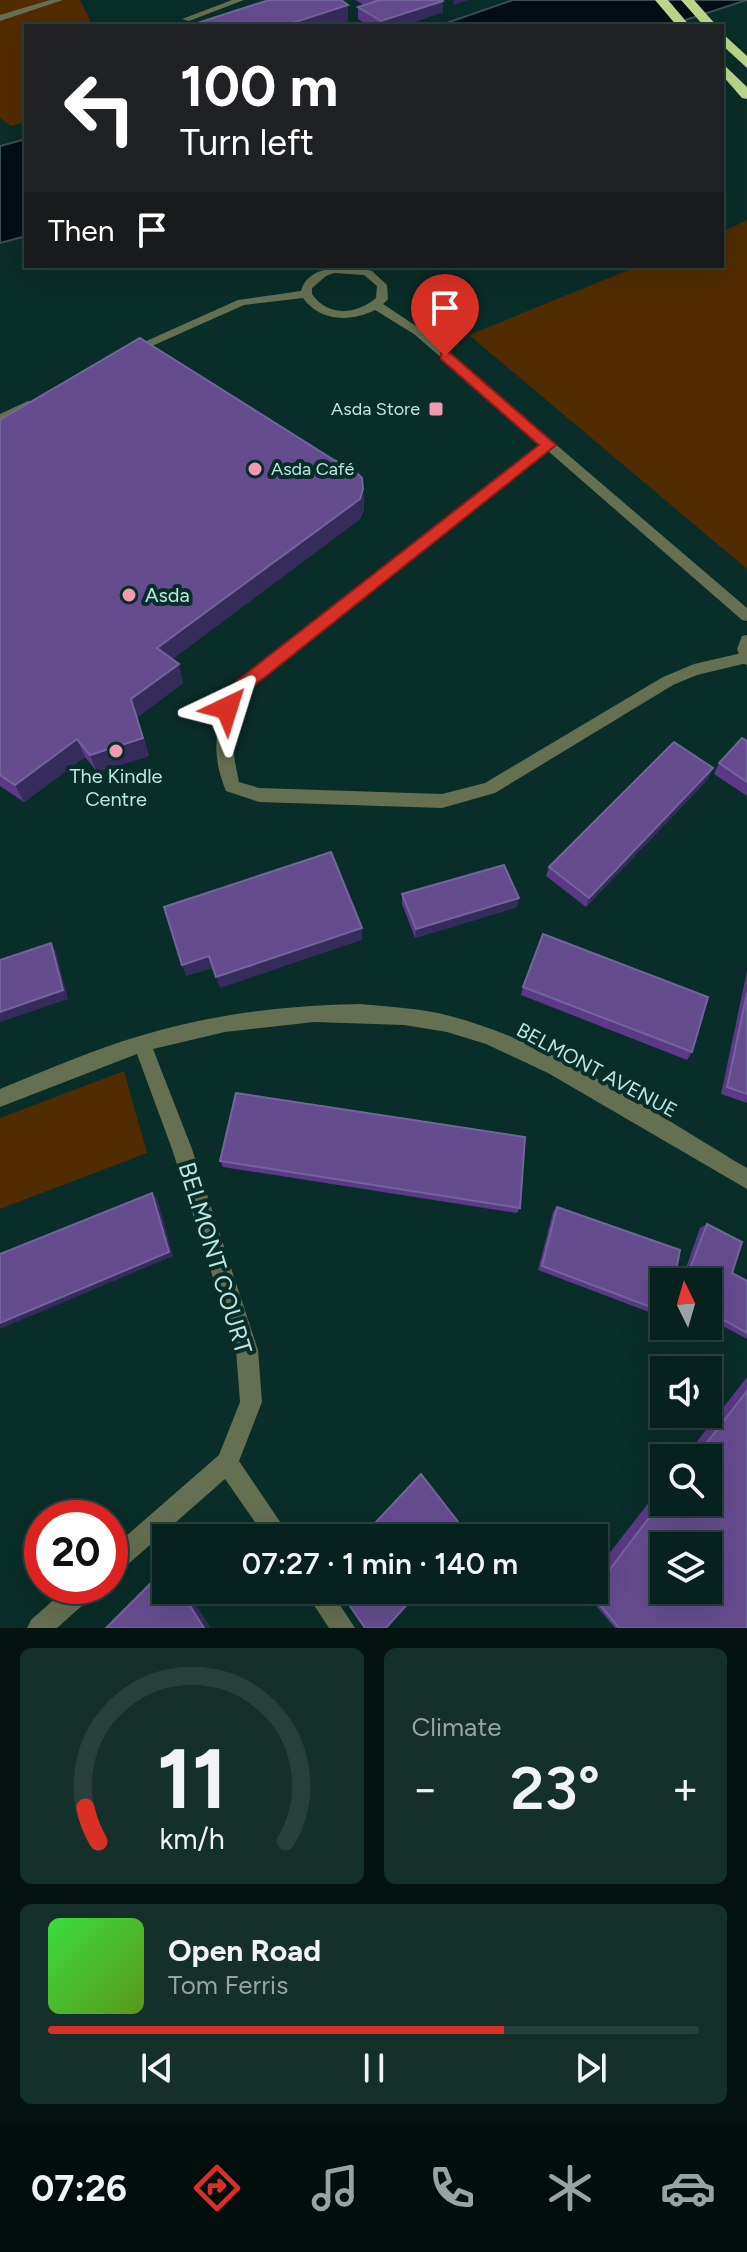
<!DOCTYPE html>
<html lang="en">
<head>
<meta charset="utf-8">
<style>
  :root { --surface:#07221e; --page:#152f2b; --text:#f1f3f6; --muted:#98a4a4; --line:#283f3c; --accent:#d93025 }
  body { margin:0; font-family:Figtree,sans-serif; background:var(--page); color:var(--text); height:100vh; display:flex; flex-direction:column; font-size:30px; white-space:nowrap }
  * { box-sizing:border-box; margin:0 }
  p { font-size:26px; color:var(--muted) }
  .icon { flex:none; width:44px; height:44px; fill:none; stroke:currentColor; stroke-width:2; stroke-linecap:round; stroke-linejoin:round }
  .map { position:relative; height:1628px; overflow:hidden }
  .details { display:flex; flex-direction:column; gap:20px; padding:20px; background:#041310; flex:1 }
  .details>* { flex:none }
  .hud { position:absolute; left:24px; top:24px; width:700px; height:244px; border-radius:0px; box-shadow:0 8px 32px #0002,0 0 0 2px var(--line); background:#202124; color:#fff; overflow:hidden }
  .needle { width:52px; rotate:355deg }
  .controls { position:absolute; left:650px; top:1268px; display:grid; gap:16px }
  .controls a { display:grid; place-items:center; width:72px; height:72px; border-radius:0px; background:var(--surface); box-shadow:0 8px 32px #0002,0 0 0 2px var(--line); font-size:40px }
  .speed { position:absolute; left:24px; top:1500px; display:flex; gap:16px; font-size:40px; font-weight:700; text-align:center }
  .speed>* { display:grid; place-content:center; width:104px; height:104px; border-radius:50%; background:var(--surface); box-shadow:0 8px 32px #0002,0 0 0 2px var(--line); line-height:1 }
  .speed .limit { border:12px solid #d22; background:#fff; color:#111 }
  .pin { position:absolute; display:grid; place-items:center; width:68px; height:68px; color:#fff; margin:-82px -34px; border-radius:50% 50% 50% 0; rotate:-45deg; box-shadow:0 0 8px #0007 }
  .pin .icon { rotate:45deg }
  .me { position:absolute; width:88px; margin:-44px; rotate:41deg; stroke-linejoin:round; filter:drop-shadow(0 0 6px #0008) }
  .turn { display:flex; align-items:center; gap:28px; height:168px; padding:0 24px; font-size:36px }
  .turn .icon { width:104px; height:104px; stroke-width:2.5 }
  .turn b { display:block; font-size:56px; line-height:68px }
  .then { display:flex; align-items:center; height:76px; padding:0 24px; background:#0003; gap:16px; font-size:30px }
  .big { font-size:60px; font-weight:600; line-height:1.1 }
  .details .tile { flex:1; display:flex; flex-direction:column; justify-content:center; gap:12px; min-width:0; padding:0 28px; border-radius:12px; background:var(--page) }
  .details .dial { align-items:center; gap:0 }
  .dial svg { height:208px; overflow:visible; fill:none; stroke:var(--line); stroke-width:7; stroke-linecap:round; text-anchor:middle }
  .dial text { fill:var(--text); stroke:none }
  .song { display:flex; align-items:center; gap:24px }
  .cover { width:96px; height:96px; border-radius:12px; background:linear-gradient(135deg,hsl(120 70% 55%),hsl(90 70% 35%)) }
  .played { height:8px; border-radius:4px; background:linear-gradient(90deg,var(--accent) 70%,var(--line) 70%) }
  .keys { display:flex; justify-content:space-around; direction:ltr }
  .heat { display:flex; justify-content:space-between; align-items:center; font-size:44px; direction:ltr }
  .details .tiles { flex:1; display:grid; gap:20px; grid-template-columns:1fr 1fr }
  .tile:last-child { grid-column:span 2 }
  .trip { position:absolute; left:152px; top:1524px; width:456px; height:80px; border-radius:0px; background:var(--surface); box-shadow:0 8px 32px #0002,0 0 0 2px var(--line); font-weight:600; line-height:80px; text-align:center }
  .menu { display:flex; height:128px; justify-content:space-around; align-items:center; background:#030e0c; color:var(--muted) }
  .menu .icon { width:56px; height:56px }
  .menu .selected { color:var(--accent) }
  .menu b { font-size:36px; color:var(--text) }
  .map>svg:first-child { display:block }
  .green { fill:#512c00 }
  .water { fill:#030e17; stroke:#3a4f53; stroke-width:2 }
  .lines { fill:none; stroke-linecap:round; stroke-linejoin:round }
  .lane { fill:#656f52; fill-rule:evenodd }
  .street { fill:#656f52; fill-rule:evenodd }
  .highway { fill:#bed68b; fill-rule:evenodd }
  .wall { fill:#5b3986 }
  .shaded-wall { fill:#362c5c }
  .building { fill:#654c8f; stroke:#72649c; stroke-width:2; fill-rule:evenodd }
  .route { fill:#d93025; stroke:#8d1f18; stroke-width:2 }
  .poi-dot { fill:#f19ab1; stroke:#092d28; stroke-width:3 }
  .labels { text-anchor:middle; stroke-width:8; stroke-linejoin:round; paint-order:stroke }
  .far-poi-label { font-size:18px; fill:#b9e8e0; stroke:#092d28; text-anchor:end }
  .poi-label { font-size:20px; fill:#b9e8e0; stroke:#092d28; text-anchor:start }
  .street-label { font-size:20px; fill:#b9e8e0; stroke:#092d28 }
  .near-street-label { font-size:24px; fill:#b9e8e0; stroke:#092d28 }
</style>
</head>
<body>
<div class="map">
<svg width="747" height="1628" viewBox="0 0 747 1628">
  <rect width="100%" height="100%" fill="#092d28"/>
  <g class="green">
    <path d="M0 0H80L91 22 102 26H26V122L11 126 0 118Z"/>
    <path d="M747 220V569L469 335 638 266H722V232Z"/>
    <path d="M124 1071 147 1153 0 1209V1118Z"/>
  </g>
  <g class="water">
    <path d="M513 0H747L667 26H438Z"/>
    <path d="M26 139V236L0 243V146Z"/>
  </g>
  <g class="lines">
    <g class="lane">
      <path d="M50 0H63L0 21V15Z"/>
      <path d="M232 0H244L189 21 182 19Z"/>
      <path d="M357 267 372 271 387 285 388 299 383 304 422 330 747 608V621L742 620 548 451 249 689C227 723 231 744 239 782L259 788 442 794 485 783 663 677 694 664 746 652 747 663 697 675 673 685 495 793 442 808 259 802 226 791C209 751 215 716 239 681L541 444 414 334 375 310C351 322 320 322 303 298L244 305 134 354H126L124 351 238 300 301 291C308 267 336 267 357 267ZM334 273 364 275 377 286 376 298C356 315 328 317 312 294V288L326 276Z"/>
      <path d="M28 401 32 402V408L0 423V414Z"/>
    </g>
    <g class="street">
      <path d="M747 635V665L742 663 737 649 742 636Z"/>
      <path d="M360 1004C390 1007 421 1008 450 1016 558 1045 652 1112 747 1168V1189L548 1073 486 1044 447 1032 404 1025 314 1022 225 1032 153 1049 192 1149 258 1350 262 1402 239 1461 291 1538H266L225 1479 118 1573 110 1577V1550L219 1455 240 1402 236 1350 172 1149 137 1054 0 1107V1089C47 1070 94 1049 143 1035 214 1014 286 1005 360 1004Z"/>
      <path d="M69 1586H99L95 1594 57 1628H27L31 1620Z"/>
      <path d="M304 1590H330L355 1628H329Z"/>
    </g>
    <g class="highway">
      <path d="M655 0H668L690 26H677Z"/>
      <path d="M681 0H694L717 26H704Z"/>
      <path d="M722 33 747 56V68L722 45Z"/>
      <path d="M722 63 747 87V99L742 98 722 75Z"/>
    </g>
  </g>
  <g class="wall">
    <path d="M355 0H442L443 12 403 26H369L358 19V7L364 5Z"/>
    <path d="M0 420 363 489 364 510 360 519 172 659 183 683 137 717 149 756 97 772 85 757 24 802 0 786Z"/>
    <path d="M747 741V796L714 774 719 763Z"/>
    <path d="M708 779 586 907 546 876 549 867Z"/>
    <path d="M402 894 517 907 415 938 402 904Z"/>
    <path d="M747 971V1103L721 1094Z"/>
    <path d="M523 987 692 1052 687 1060 521 995Z"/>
    <path d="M220 1161 520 1208 517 1213 223 1167Z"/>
    <path d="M557 1207 664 1282V1316L662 1317 538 1270 553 1212Z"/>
    <path d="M707 1224 732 1273 747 1281V1339L708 1318V1282H681L700 1228Z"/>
    <path d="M747 1377V1628H615L583 1590H594V1573L664 1483V1502L708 1458H684Z"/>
  </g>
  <g class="shaded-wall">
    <path d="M454 0H468L453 5Z"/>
    <path d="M443 1V12L403 26H381V21Z"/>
    <path d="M348 5V21L334 26H283Z"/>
    <path d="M363 489 364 510 360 519 162 667 157 648Z"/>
    <path d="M179 664 183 683 137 718 131 699Z"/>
    <path d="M143 738 149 756 97 772 90 755Z"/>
    <path d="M77 739 85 757 24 802 15 785Z"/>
    <path d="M713 768 708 779 586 907 589 898Z"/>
    <path d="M519 898 517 907 415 938 416 929Z"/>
    <path d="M362 928V940L220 988 216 977Z"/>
    <path d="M51 943 56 952 68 999 0 1022V1012Z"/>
    <path d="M209 956 213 968 186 976 182 965Z"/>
    <path d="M152 1193 157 1198 173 1256 0 1329V1323Z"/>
    <path d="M180 1590H186L211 1628H204Z"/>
  </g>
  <g class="building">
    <path d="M269 0H341L348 5 283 26H197L194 24Z"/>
    <path d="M375 0H442L443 1 381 21 358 7 377 1Z"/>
    <path d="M140 338 334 460 352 468 362 478 363 489 360 499 157 648 179 664 131 699 143 738 90 755 77 739 15 785 0 775V420Z"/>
    <path d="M742 738 747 741V782L719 763Z"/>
    <path d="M674 742 713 768 589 898 549 867Z"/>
    <path d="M331 852 362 928 216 977 209 956 182 965 164 907Z"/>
    <path d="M504 865 519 898 416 929 402 894Z"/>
    <path d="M543 934 708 997 692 1052 523 987Z"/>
    <path d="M51 943 63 990 0 1012V960Z"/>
    <path d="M747 993V1094L727 1087Z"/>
    <path d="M236 1093 525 1137 520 1208 220 1161Z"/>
    <path d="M152 1193 169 1252 0 1323V1254Z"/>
    <path d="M557 1207 680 1250 674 1282H664V1312L542 1266Z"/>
    <path d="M707 1224 742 1242 732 1273 747 1281V1333L708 1311V1282H685Z"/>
    <path d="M747 1391V1628H619L590 1593 594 1590 664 1498V1502H708V1458H695ZM664 1546H708V1590H664Z"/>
    <path d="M421 1474 469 1536 467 1538H361Z"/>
    <path d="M166 1568V1590H180L204 1628H106Z"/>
    <path d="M339 1590H420L386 1628H365Z"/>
  </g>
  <path class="route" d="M441 353H450L556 445 250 689 233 713H221L219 708 238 680 539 445 441 359Z"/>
  <g class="poi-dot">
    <rect x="428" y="401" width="16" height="16" rx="4"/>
    <circle cx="255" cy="469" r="8"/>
    <circle cx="129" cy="595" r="8"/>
    <circle cx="116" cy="751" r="8"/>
  </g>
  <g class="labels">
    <g class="far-poi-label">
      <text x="420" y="415">Asda Store</text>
      <text x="271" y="475" text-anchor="start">Asda Café</text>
    </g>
    <g class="poi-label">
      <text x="145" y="602">Asda</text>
      <text x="116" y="783" text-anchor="middle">The Kindle<tspan x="116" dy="23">Centre</tspan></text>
    </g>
    <g class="street-label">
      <text transform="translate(597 1070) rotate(28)" y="7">BELMONT AVENUE</text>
    </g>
    <g class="near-street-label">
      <text transform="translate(215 1258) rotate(73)" y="8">BELMONT COURT</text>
    </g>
  </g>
</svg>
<div class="controls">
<a><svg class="needle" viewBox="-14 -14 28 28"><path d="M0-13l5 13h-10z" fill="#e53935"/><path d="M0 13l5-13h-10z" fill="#98a4a4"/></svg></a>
<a><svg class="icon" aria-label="sound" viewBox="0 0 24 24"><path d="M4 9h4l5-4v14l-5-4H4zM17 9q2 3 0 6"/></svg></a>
<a><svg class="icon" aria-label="search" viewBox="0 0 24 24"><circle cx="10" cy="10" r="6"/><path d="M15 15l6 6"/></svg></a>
<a><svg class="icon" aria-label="layers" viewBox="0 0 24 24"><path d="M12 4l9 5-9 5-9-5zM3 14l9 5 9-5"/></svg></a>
</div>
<div class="speed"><div class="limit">20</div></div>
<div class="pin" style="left:445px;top:356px;background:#d93025"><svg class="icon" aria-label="arrive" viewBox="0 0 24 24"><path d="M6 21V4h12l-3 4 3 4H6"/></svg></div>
<svg class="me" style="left:227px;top:708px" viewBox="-20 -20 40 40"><path d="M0-17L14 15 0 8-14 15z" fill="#d93025" stroke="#fff" stroke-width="4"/></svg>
<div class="trip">07:27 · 1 min · 140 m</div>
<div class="hud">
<div class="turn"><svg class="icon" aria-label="left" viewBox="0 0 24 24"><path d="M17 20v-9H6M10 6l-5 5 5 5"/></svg><div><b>100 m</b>Turn left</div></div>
<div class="then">Then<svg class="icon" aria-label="arrive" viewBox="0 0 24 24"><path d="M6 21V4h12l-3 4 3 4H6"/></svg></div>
</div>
</div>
<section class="details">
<div class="tiles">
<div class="tile dial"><svg viewBox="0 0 100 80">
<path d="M14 69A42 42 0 1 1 86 69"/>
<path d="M14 69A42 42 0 0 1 9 56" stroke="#d93025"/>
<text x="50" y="56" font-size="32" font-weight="700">11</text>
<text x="50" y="72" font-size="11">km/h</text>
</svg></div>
<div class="tile"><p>Climate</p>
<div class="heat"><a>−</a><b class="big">23°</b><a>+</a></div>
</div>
<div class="tile">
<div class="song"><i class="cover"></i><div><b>Open Road</b><p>Tom Ferris</p></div></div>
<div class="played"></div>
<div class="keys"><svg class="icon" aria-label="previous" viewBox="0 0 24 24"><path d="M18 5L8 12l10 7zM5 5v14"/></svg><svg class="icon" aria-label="pause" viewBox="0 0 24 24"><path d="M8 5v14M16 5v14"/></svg><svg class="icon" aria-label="next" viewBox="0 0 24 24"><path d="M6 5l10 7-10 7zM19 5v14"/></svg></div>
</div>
</div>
</section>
<nav class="menu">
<b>07:26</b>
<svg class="icon selected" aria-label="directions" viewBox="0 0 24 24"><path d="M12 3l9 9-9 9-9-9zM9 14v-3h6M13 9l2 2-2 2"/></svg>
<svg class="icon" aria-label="music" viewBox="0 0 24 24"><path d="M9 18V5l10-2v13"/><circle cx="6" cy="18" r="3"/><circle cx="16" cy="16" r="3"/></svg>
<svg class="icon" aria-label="phone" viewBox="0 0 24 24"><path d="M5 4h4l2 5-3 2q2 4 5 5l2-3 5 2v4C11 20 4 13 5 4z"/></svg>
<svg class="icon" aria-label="climate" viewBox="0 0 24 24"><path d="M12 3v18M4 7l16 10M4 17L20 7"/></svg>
<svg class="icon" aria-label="car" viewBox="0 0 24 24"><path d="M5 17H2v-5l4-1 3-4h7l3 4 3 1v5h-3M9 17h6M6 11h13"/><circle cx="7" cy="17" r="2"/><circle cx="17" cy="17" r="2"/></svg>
</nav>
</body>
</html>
